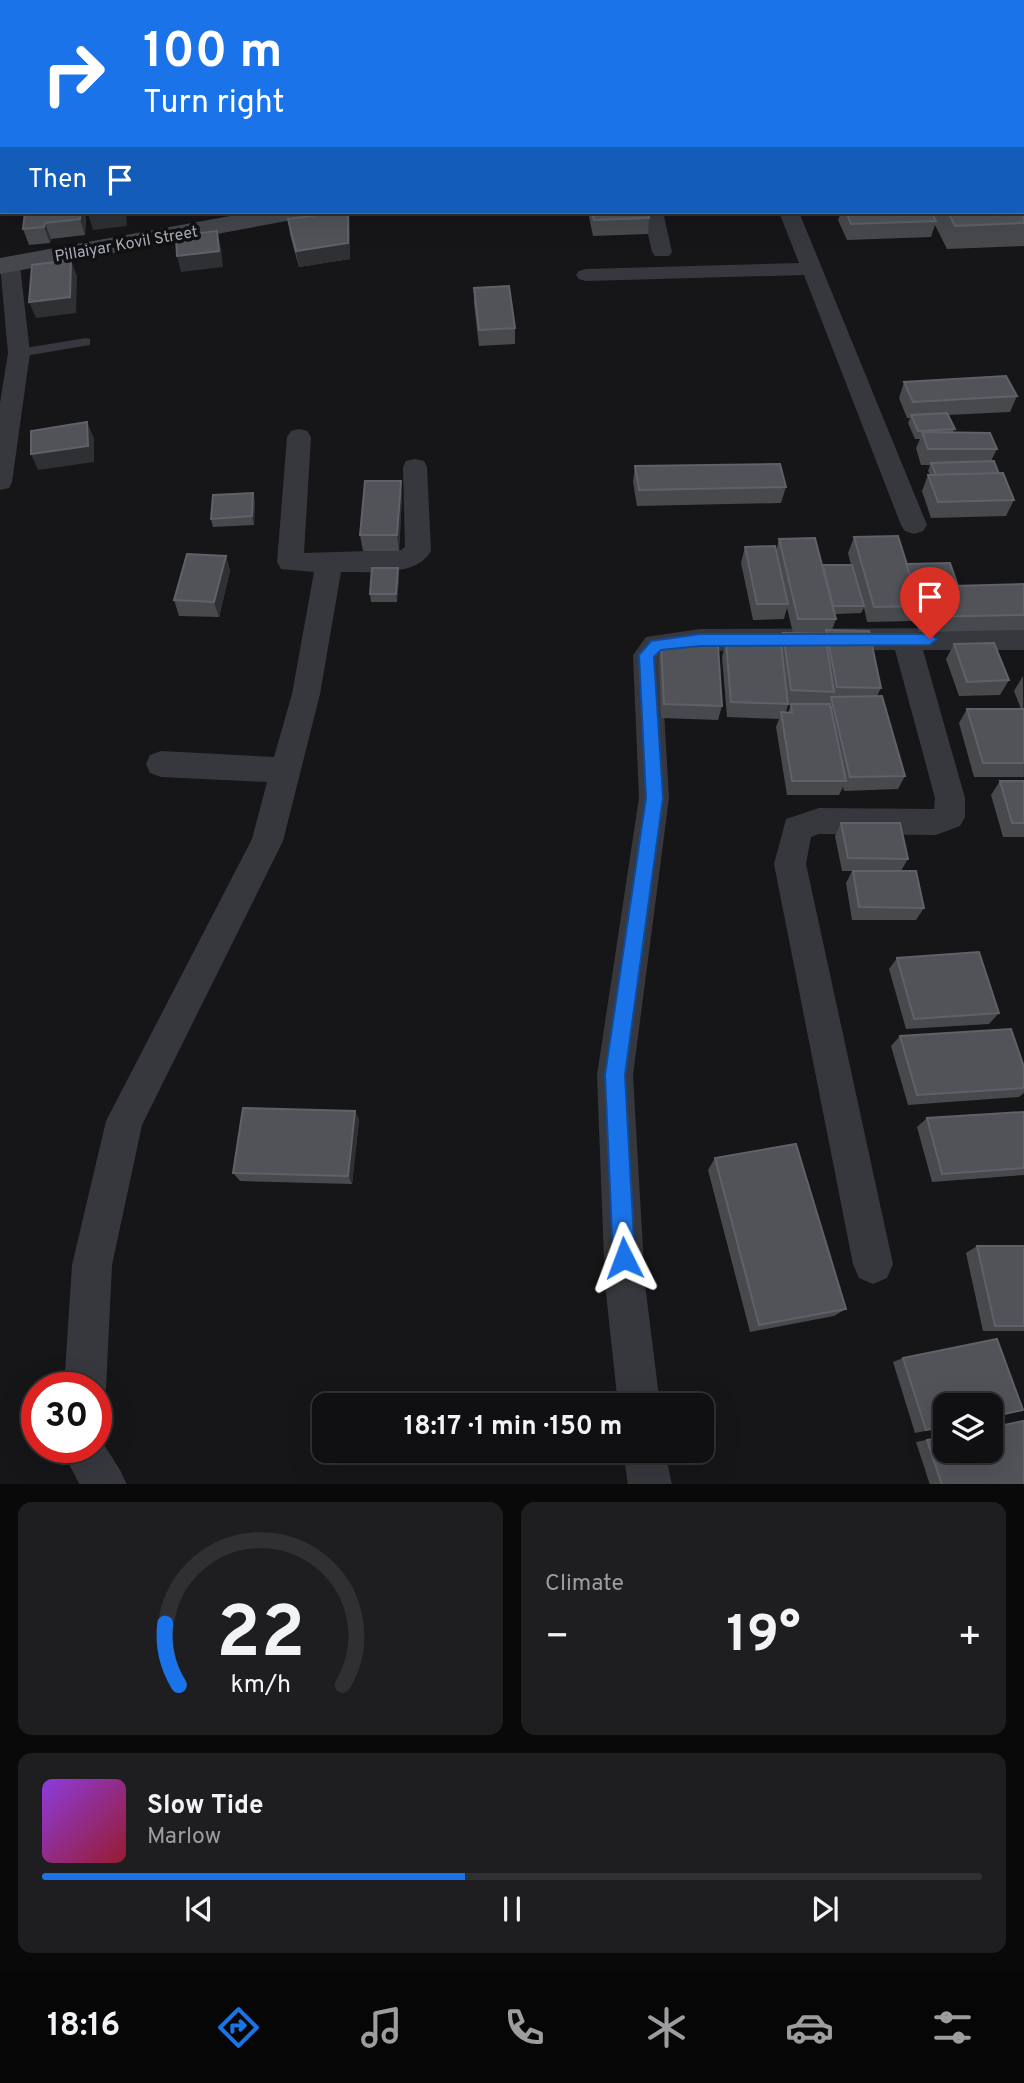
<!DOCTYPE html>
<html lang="en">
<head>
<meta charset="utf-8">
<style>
  :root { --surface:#101012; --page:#1e1e20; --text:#f1f3f6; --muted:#9c9d9f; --line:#303032; --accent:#1a73e8 }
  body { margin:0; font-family:Overpass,sans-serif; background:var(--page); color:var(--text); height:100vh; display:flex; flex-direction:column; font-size:26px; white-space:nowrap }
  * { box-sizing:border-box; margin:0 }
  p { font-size:23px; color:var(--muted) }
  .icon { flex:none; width:38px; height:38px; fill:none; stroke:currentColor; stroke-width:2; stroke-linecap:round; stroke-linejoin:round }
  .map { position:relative; height:1484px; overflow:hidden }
  .drawer { display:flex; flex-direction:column; gap:18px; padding:18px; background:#09090a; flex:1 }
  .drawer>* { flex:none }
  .hud { position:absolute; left:0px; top:0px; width:1026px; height:214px; box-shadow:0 7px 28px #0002,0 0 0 2px var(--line); background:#1a73e8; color:#fff; overflow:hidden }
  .tools { position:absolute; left:933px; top:1393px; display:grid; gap:14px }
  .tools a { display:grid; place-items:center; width:70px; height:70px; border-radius:14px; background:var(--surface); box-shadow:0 7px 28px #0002,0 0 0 2px var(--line); font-size:35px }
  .speed { position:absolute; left:21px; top:1372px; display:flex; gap:14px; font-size:35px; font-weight:700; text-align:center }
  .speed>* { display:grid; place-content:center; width:91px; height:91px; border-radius:50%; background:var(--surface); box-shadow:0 7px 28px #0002,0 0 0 2px var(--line); line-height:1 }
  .speed .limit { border:10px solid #d22; background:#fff; color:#111 }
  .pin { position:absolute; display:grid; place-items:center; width:60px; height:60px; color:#fff; margin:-72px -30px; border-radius:50% 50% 50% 0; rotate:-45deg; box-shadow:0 0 7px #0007 }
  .pin .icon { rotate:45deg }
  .me { position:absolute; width:77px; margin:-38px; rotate:357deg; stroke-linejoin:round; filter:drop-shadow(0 0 5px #0008) }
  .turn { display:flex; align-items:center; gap:24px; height:147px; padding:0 28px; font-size:32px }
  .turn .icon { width:91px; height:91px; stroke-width:2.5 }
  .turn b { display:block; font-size:49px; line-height:60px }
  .then { display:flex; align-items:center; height:66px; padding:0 28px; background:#0003; gap:14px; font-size:26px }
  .big { font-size:52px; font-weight:700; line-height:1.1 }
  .drawer .widget { flex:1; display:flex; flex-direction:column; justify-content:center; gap:10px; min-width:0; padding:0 24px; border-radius:14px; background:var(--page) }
  .drawer .dial { align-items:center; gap:0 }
  .dial svg { height:182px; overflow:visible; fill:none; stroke:var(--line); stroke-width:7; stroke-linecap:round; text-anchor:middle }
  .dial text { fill:var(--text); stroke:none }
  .song { display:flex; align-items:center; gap:21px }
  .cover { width:84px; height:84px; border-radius:10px; background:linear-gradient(135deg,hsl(270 70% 55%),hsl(350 70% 35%)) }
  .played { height:7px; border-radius:4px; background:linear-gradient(90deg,var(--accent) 45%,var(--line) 45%) }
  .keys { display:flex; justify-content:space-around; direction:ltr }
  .heat { display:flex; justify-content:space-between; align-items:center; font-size:38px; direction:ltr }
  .drawer .tiles { flex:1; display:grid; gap:18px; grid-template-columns:1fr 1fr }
  .widget:last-child { grid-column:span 2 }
  .trip { position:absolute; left:312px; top:1393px; width:402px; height:70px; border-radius:14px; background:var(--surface); box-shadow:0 7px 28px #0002,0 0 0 2px var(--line); font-weight:700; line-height:70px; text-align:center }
  .dock { display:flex; height:112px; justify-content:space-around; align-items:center; background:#060607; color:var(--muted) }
  .dock .icon { width:49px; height:49px }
  .dock .current { color:var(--accent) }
  .dock b { font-size:32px; color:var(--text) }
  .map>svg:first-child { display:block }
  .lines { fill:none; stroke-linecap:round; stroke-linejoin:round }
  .lane { fill:#37383d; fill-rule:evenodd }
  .street { fill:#37383d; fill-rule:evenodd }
  .secondary { fill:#45474d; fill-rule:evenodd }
  .wall { fill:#47494d; fill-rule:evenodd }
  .shaded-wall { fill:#2f3033 }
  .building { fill:#525359; stroke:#5f6168; stroke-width:2 }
  .route { fill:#1a73e8; stroke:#114b97; stroke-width:2 }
  .labels { text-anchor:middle; stroke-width:7; stroke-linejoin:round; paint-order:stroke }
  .far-street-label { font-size:16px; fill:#a8adb8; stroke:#111113 }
</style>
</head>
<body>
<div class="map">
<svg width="1024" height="1485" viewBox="0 0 1024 1485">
  <rect width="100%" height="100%" fill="#161618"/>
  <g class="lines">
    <path class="lane" d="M86 338 90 339V345L19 357 13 353 19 349Z"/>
    <g class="street">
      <path d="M120 0H136L118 2Z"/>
      <path d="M269 0H285L268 2Z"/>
      <path d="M415 0H431L414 2Z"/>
      <path d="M653 0H673L651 2Z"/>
      <path d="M643 212H663L672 252 669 256H655L652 252Z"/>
      <path d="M779 212H799L927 525 923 531 914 534 905 531 901 525 804 275 586 281 579 279 576 275 579 271 586 269 799 263Z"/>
      <path d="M10 259 17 261 20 265 30 353 12 482 9 488 0 490V403L8 353 0 264Z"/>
      <path d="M299 429 307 431 311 437 304 553 401 550 405 547 403 467 406 461 415 459 424 461 427 467 431 551C416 578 368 571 341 572L320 694 283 841 142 1125 112 1265 106 1388 100 1403 96 1404V1388H64L72 1265 106 1121 252 839 267 782 161 777 150 773 146 764 150 755 161 751 274 757 292 694 314 572 281 569 277 562 287 437 291 431Z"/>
      <path d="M1024 628V650H923L965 798V817L960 826 936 835 819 834 811 837 806 864 893 1264 887 1278 873 1284 859 1278 853 1264 774 864 786 819 819 808 934 809 935 798 895 650 700 651 664 655 661 658 669 798 633 1075 645 1284 660 1405H618L605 1284 597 1075 639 798 633 655 646 637 700 629Z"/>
      <path d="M96 1432 120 1470 127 1485H80L60 1447H96Z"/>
      <path d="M623 1451H665L672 1485H628Z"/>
    </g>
    <path class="secondary" d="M252 212H305L301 217 292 220 0 274V258Z"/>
  </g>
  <g class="wall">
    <path d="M2 45V79H0V47Z"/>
    <rect x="0" y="149" width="2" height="58"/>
    <path d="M1024 177V246L947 249 935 225 931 237 847 240 838 220 841 212H1024Z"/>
    <path d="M86 212 85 235 51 239 50 243 29 245 23 229Z"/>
    <path d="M590 212H648L649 218 648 234 593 236 589 217Z"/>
    <path d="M288 219 350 227V259L299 267 290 235Z"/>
    <path d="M474 288 515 328V344L479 346 474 304Z"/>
    <path d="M904 382 1017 396 1010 412 948 415 955 429 953 432 997 449 991 461 1014 500 1006 516 931 518 922 491 928 475H930L928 471 930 465H921L916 448 920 439H915L908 423 910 418H907L899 398Z"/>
    <path d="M635 466 786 487 781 503 637 506 633 482Z"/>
    <path d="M401 481 402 497 399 551H363L360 535Z"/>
    <path d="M255 501 254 525 213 527 211 519Z"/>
    <path d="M854 537 906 564 958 586 1024 584V630L919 632 914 618 913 621 867 622 864 608 861 613 835 614 836 619 832 630 881 688 877 696 905 776 898 789 844 791 843 787 839 795H787L776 727 779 719 727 717 722 657 726 642 780 644 783 633H793L787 608 784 619 753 620 741 563 745 547 776 551 779 539 822 566 851 565 848 553ZM788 705H791L788 712H786Z"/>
    <path d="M226 556 230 571 219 617 179 616 174 600Z"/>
    <path d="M398 568 399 576 397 602H371L370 594Z"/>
    <path d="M661 644 722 706 718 720 661 718 659 659Z"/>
    <path d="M954 644 1009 680 1000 695 959 696 946 659Z"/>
    <path d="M1023 676 1024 777H974L959 723 967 709H1021L1014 691Z"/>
    <path d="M1000 781H1024V837H1003L991 795Z"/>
    <path d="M841 823 908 859 901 871 924 908 916 920H852L846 883 852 871H842L835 836Z"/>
    <path d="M897 958 999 1013 989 1024 906 1029 889 969Z"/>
    <path d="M900 1036 1024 1067V1093L1019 1097 908 1105 891 1046Z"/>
    <path d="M355 1111 359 1120 352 1184 240 1181 233 1173Z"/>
    <path d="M1024 1112V1175L932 1182 917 1127 927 1118Z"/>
    <path d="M715 1158 846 1309 834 1316 750 1332 708 1170Z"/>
    <path d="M977 1246H1024V1331H983L966 1253Z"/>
    <path d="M903 1358 945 1427 915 1433 893 1362Z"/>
    <path d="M945 1436 1024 1485H930L916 1442Z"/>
  </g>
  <g class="shaded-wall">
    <path d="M80 212H86L85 235 80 219Z"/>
    <path d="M109 212H126L127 226 93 230 88 214Z"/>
    <path d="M349 212 350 227V259L299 267 296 251Z"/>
    <path d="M45 223 51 239 50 243 44 227Z"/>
    <path d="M217 231 221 248 223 267 181 272 177 256Z"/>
    <path d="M71 260 77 276 76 313 36 318 29 302Z"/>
    <path d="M87 422 94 438V462L38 470 31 454Z"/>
    <path d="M401 481 402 497 399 551 397 535Z"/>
    <path d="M253 493 255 501 254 525 252 516Z"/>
    <path d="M226 556 230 571 219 617 214 602Z"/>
    <path d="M398 568 399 576 397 602 396 594Z"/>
    <path d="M355 1111 359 1120 352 1184 348 1176Z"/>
  </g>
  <g class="building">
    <path d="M47 0H93L91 2H45Z"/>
    <path d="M467 0H500V2Z"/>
    <path d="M2 45V64H0V47Z"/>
    <rect x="0" y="149" width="2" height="41"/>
    <path d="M1024 177V223L955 226 948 212H1024Z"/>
    <path d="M25 212H80V219L45 223 44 227 23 229Z"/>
    <path d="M88 212H109L88 214Z"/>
    <path d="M340 212H348V243L296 251 288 219Z"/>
    <path d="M592 212H648L649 218 594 220Z"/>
    <path d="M846 212H931L936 221 851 224Z"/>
    <path d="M217 231 219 251 177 256 176 236Z"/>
    <path d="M71 260 70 297 29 302 32 265Z"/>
    <path d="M509 286 515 328 479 330 474 288Z"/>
    <path d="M1006 376 1017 396 913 402 904 382Z"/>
    <path d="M947 413 955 429 918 431 911 415Z"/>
    <path d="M87 422 88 446 31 454V431Z"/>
    <path d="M922 432 990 433 997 449H928Z"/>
    <path d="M994 461 999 474 936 475 931 463Z"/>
    <path d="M780 464 786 487 639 490 635 466Z"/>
    <path d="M1003 473 1014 500 938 502 928 475Z"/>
    <path d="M365 481H401L397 535H360Z"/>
    <path d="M253 493 252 516 211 519 213 495Z"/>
    <path d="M898 536 920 606 874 607 854 537Z"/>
    <path d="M815 538 836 619H798L779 539Z"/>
    <path d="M775 546 788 604H757L745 547Z"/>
    <path d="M187 554 226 556 214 602 174 600Z"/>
    <path d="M950 563 958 586 916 587 915 590 906 564Z"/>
    <path d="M823 565H852L864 606H833Z"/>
    <path d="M372 568H398L396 594H370Z"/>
    <path d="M1024 584V615L926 617 916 587Z"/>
    <path d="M826 630 869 631 881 688 837 687Z"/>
    <path d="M783 633 825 634 834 692 791 690Z"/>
    <path d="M726 642 781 644 788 704 731 702Z"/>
    <path d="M994 643 1009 680 967 682 954 644Z"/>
    <path d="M661 644 718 646 722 706 664 704Z"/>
    <path d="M882 696 905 776 850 777 831 697Z"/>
    <path d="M791 704H830L846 781H792L781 712 792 713Z"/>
    <path d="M967 709H1024V763H983Z"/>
    <path d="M1000 781H1024V823H1012Z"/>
    <path d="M841 823H900L908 859 848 858Z"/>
    <path d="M853 871H916L924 908 859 907Z"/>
    <path d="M979 952 999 1013 914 1019 897 958Z"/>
    <path d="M1011 1029 1024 1067V1088L917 1095 900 1036Z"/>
    <path d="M243 1108 355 1111 348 1176 233 1173Z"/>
    <path d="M1024 1112V1168L942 1174 927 1118Z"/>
    <path d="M796 1144 846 1309 759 1325 715 1158Z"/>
    <path d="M977 1246H1024V1326H995Z"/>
    <path d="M997 1339 1023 1410 990 1417V1405H945V1427L926 1430 903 1358Z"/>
    <path d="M1023 1421 1024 1424V1485H942L927 1440 945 1437V1451H990V1428Z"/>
  </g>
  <path class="route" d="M700 634H930L937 639 930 645 700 646 661 650 654 657 663 798 625 1075 635 1258 632 1265 624 1268 617 1265 613 1258 605 1075 646 798 639 655 651 641Z"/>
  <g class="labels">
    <g class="far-street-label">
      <text transform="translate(126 243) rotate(-10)" y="6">Pillaiyar Kovil Street</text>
    </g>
  </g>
</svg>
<div class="tools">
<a><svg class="icon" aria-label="layers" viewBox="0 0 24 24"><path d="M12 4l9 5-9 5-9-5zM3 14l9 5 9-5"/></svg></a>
</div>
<div class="speed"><div class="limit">30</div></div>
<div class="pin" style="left:930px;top:639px;background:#d93025"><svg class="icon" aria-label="arrive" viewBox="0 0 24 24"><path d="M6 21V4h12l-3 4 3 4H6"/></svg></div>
<svg class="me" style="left:624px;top:1258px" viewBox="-20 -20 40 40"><path d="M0-17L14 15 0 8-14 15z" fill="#1a73e8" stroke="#fff" stroke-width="4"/></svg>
<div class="trip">18:17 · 1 min · 150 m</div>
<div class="hud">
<div class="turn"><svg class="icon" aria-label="right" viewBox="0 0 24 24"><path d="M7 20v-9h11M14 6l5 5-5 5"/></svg><div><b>100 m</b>Turn right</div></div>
<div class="then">Then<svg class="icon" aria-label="arrive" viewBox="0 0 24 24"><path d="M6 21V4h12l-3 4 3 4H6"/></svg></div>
</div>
</div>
<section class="drawer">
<div class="tiles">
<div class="widget dial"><svg viewBox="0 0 100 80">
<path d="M14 69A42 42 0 1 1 86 69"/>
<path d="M14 69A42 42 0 0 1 8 42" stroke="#1a73e8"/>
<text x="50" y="56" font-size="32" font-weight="700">22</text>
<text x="50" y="72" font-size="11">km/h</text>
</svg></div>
<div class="widget"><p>Climate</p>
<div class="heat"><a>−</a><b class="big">19°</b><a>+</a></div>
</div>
<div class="widget">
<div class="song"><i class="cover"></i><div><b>Slow Tide</b><p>Marlow</p></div></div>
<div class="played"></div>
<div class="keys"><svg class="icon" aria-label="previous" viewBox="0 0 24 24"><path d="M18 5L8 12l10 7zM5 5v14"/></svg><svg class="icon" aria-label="pause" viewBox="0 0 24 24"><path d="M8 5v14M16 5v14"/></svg><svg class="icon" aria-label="next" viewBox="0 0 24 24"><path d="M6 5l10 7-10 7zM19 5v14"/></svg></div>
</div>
</div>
</section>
<nav class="dock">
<b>18:16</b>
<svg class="icon current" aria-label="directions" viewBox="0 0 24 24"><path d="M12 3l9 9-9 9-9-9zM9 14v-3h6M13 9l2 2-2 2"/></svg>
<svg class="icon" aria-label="music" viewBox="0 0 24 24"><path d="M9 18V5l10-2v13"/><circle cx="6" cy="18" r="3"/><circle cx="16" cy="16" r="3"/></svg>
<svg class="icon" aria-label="phone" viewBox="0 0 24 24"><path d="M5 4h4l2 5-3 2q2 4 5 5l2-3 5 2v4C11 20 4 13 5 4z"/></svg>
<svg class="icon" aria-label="climate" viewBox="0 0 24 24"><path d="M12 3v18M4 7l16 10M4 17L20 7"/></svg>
<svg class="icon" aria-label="car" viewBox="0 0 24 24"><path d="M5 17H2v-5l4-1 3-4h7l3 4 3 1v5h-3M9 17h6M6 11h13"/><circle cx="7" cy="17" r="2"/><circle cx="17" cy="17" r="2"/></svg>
<svg class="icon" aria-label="filters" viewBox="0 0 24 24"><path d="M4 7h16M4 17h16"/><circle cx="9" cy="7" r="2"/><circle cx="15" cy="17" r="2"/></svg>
</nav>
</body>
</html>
